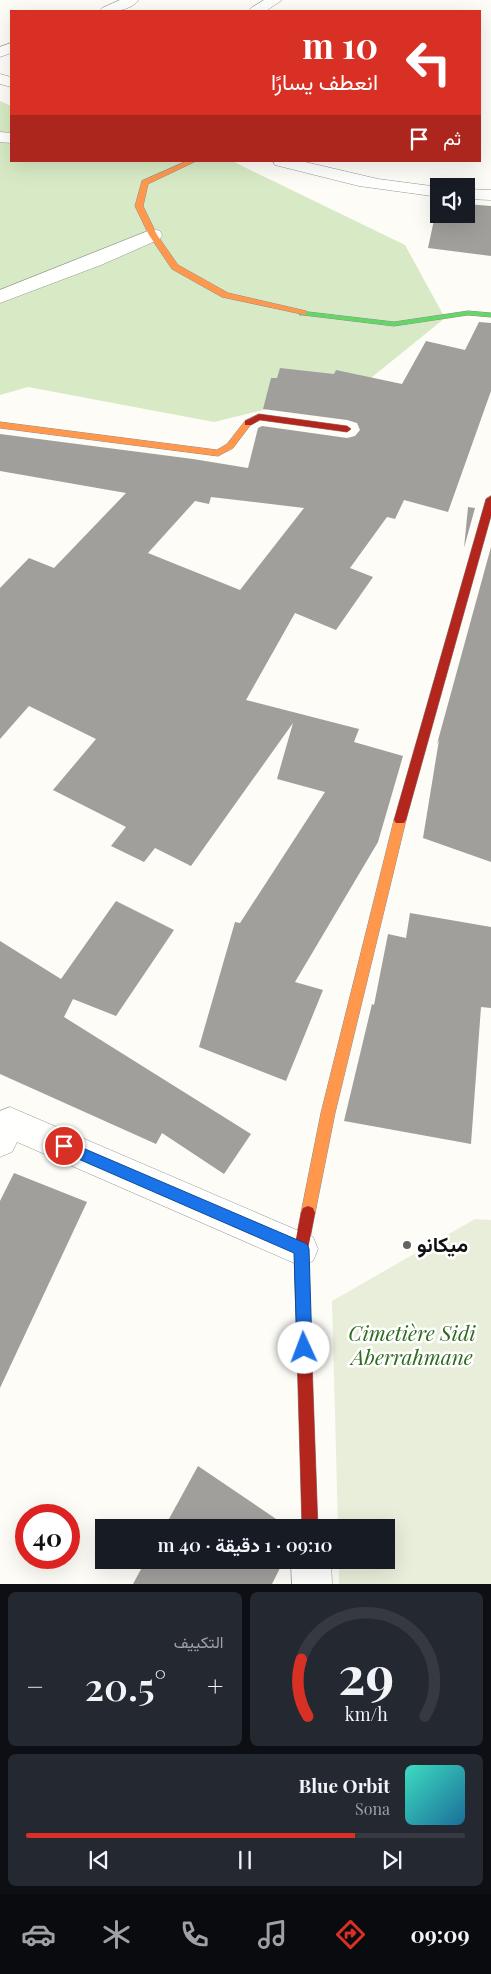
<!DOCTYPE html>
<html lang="ar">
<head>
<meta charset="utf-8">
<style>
  :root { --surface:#171b24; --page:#242831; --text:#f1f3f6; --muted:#9ea1a6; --line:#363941; --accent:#d93025 }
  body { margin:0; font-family:"Playfair Display",Vazirmatn,serif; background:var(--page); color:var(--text); direction:rtl; height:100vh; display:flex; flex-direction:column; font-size:19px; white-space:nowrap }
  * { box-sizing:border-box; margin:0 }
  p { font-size:16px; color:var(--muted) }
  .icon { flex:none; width:28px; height:28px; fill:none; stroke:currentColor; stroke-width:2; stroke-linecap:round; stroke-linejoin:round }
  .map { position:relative; height:1584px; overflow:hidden; direction:ltr }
  .side { display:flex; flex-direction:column; gap:8px; padding:8px; background:#0d0f14; flex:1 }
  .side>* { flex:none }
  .hud { position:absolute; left:10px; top:10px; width:471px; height:152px; border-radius:0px; box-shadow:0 5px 20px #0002; direction:rtl; background:#d93025; color:#fff; overflow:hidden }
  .fabs { position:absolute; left:430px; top:178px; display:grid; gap:10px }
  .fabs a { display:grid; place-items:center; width:45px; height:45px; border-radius:0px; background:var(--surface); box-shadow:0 5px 20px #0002; font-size:25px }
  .speed { position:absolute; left:15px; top:1504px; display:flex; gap:10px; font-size:25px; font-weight:700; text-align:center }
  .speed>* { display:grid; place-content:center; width:65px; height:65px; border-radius:50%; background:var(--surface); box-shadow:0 5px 20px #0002; line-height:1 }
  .speed .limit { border:8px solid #d22; background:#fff; color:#111 }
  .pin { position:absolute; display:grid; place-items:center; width:42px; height:42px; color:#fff; margin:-21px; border:2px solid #fff; border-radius:50%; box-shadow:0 1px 5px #0007 }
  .me { position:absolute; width:55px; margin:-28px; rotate:358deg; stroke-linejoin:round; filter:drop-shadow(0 0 4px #0008) }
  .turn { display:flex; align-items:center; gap:18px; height:105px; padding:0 20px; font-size:22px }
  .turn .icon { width:65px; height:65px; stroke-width:2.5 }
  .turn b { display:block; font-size:35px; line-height:42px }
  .then { display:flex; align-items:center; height:48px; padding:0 20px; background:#0003; gap:10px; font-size:19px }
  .big { font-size:38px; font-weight:600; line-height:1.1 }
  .side .card { flex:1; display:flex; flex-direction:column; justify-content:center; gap:8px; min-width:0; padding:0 18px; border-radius:8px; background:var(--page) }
  .side .dial { align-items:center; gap:0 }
  .dial svg { height:130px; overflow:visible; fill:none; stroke:var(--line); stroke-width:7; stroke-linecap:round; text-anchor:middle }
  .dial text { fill:var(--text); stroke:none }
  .song { display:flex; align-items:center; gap:15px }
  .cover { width:60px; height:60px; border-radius:8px; background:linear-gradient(135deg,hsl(170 70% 55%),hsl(200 70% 35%)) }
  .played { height:5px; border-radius:2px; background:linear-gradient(90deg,var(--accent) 75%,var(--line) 75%) }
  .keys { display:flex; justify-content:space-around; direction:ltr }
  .heat { display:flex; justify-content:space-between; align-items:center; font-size:28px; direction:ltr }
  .side .tiles { flex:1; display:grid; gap:8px; grid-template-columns:1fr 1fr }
  .card:last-child { grid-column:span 2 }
  .trip { position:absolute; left:95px; top:1519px; width:300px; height:50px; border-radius:0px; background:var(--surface); box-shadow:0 5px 20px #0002; font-weight:600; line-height:50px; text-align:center; direction:rtl }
  .dock { display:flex; height:80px; justify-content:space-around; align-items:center; background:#090b0e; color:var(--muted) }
  .dock .icon { width:35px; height:35px }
  .dock .active { color:var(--accent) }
  .dock b { font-size:22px; color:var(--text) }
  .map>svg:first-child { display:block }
  .forest { fill:#d8eac5 }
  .cemetery { fill:#e9eedb }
  .building { fill:#a19f9c; fill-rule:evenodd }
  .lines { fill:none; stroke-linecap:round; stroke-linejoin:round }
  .street-casing { stroke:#979795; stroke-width:1 }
  .fast-casing { stroke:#8e8d8b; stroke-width:1 }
  .slow-casing { stroke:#8e8d8b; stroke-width:1 }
  .jam-casing { stroke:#8e8d8b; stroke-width:1 }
  .street { fill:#fffffe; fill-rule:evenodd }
  .fast { fill:#63d668; fill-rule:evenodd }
  .slow { fill:#ff974d; fill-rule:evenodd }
  .jam { fill:#b3261e; fill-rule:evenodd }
  .route { fill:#1a73e8; stroke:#114b97 }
  .poi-dot { fill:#646362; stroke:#fff; stroke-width:2 }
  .labels { text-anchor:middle; stroke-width:5; stroke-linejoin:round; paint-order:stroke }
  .near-poi-label { font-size:21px; font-weight:bold; fill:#111; stroke:#fff; text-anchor:start }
  .near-park-label { font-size:21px; font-style:italic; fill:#2f6b1f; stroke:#fff }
</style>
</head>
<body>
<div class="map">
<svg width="491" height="1584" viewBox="0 0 491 1584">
  <rect width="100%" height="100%" fill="#fdfcf7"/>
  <path class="forest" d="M0 101 11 106V161H232L405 245 445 318 361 386 214 422 28 387 0 395Z"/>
  <path class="cemetery" d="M475 1219 491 1220V1584H339V1560H386V1528L338 1527 332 1301Z"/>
  <g class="building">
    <path d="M438 201 439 214H466V204L491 206V256L428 248Z"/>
    <path d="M479 322 491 323V391L448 512 404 500 395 519 387 517 350 568 373 577 336 630 295 613 246 700 359 729 354 742 403 756 378 842 295 982 323 990 286 1081 199 1047 235 922 240 923 325 792 277 779 293 723 191 866 155 848 144 862 111 846 126 827 53 790 96 739 29 706 0 739V588L29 558 54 568 126 493 0 471V434L193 459 248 468 258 428 262 426 347 438 355 436 360 430 357 423 347 420 263 409 271 378H277L280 368 334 374 336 370 402 384 426 341 465 350ZM211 497 304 508 240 590 148 553 195 501 209 504Z"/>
    <path d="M468 507 475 508 464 548Z"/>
    <path d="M491 547V862L423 838 439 740 437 744Z"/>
    <path d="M116 901 174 930 116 1016 73 999 64 1017 251 1134 224 1174 162 1133 156 1144 0 1074V941L61 979Z"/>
    <path d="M410 913 491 927V1008L481 1007 471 1144 344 1121 372 1004 374 1005 388 934 406 938Z"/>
    <path d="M14 1173 87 1202 0 1388V1201Z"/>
    <path d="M198 1466 288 1527V1528H164Z"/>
    <path d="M146 1560H284L272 1584H133Z"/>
  </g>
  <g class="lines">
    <defs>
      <g id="street">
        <path d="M120 0H139C130 11 113 12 100 11L102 8Z"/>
        <path d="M264 0H282L266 11H249L251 8Z"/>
        <path d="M11 43V53L0 57V47Z"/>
        <path d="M0 74 11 77V87L0 84Z"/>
        <path d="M0 132 11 133V143L0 142Z"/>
        <path d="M273 161H301L378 179 439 187V197L359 186 275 165Z"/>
        <path d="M466 189 491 190V200L466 199Z"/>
        <path d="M153 229 160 231 162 235 160 239 101 265 0 303V290Z"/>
        <path d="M10 1107 313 1237 318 1249 313 1261 301 1266 17 1142 12 1152 0 1157V1111Z"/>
        <path d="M291 1560H331L332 1584H292Z"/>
      </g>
      <path id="fast" d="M300 311 394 322 468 311 491 313V317L468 315 394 326 303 315H300Z"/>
      <g id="slow">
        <path d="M187 161H196L148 184 143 206 157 235 178 265 228 293 306 311V315L222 297 172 269 149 235 135 206 142 181Z"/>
        <path d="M248 420 252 423 233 448 218 456 0 428V422L217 450 227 444 245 421Z"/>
        <path d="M400 815 404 817 406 820 335 1113 315 1213 313 1218 308 1220 303 1218 301 1213 321 1113 394 820 396 817Z"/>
      </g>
      <g id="jam">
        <path d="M259 414 347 426 351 429 347 432 260 420 251 425H245V421Z"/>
        <path d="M491 496V516L406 820 404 823H396L394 820 486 499Z"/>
        <path d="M308 1206 313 1208 315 1213 308 1249 318 1528H302L294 1249 301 1213 303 1208Z"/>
      </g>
    </defs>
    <use href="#street" class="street-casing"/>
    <use href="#fast" class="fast-casing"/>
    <use href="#slow" class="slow-casing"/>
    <use href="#jam" class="jam-casing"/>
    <use href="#street" class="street"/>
    <use href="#fast" class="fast"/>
    <use href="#slow" class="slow"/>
    <use href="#jam" class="jam"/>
  </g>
  <path class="route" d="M64 1140 307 1244 309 1249 312 1348 310 1354 304 1356 299 1354 297 1348 294 1253 60 1151 58 1146 60 1142Z"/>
  <circle class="poi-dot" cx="407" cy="1245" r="5"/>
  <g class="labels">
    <g class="near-poi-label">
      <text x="417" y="1252">ميكانو</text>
    </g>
    <g class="near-park-label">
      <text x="412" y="1341">Cimetière Sidi<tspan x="412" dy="24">Aberrahmane</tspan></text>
    </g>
  </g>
</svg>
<div class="fabs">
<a><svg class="icon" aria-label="sound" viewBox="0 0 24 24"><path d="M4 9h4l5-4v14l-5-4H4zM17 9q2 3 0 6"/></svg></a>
</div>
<div class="speed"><div class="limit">40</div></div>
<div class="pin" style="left:64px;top:1146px;background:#d93025"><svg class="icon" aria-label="arrive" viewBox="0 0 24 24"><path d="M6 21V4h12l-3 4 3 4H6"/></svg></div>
<svg class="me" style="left:304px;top:1348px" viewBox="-20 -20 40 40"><circle r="19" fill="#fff"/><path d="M0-13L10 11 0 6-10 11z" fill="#1a73e8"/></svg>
<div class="trip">09:10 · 1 دقيقة · 40 m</div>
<div class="hud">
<div class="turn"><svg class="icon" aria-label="left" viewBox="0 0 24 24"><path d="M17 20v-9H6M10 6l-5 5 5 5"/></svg><div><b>10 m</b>انعطف يسارًا</div></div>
<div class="then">ثم<svg class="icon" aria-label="arrive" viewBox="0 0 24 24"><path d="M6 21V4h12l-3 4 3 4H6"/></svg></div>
</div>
</div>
<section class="side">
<div class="tiles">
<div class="card dial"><svg viewBox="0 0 100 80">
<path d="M14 69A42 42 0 1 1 86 69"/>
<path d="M14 69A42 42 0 0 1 10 34" stroke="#d93025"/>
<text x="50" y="56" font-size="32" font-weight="700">29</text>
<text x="50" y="72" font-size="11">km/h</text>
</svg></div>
<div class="card"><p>التكييف</p>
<div class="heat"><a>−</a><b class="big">20.5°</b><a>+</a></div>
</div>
<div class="card">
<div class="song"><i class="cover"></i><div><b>Blue Orbit</b><p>Sona</p></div></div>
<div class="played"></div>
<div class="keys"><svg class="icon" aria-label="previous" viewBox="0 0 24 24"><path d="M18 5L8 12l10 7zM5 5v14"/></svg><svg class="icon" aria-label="pause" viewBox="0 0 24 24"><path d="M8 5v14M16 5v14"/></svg><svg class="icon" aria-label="next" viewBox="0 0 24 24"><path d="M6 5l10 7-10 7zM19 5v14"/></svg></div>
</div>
</div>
</section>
<nav class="dock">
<b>09:09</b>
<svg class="icon active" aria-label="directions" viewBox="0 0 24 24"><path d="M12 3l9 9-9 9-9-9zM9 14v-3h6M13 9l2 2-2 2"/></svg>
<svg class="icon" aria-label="music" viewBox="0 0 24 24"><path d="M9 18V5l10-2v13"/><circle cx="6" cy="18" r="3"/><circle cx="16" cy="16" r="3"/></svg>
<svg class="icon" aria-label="phone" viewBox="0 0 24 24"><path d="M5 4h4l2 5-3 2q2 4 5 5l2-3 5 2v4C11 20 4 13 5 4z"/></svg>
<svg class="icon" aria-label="climate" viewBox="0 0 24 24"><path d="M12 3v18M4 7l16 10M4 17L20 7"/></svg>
<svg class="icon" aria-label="car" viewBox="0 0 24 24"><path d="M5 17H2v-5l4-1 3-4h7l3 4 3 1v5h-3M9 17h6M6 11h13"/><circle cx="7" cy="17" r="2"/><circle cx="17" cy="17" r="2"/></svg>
</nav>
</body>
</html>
